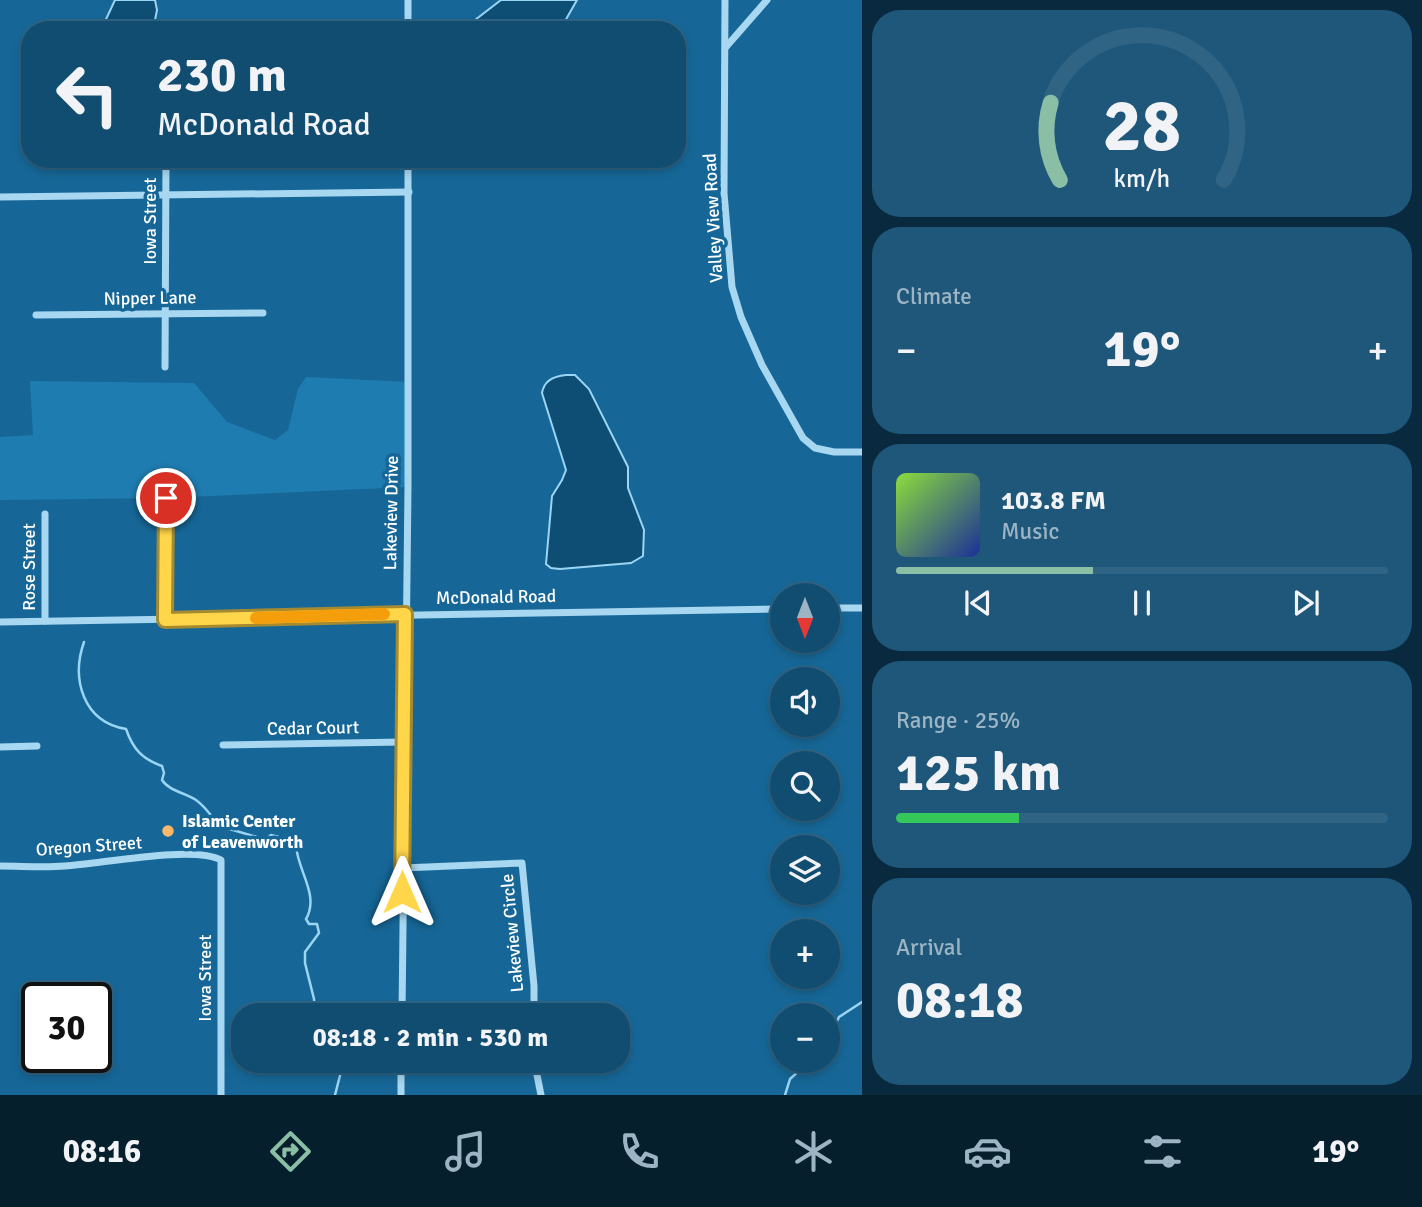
<!DOCTYPE html>
<html lang="en">
<head>
<meta charset="utf-8">
<style>
  :root { --surface:#104d71; --page:#1e5779; --text:#f1f3f6; --muted:#9cb4c3; --line:#306484; --accent:#8abfa5 }
  body { margin:0; font-family:Signika,sans-serif; background:var(--page); color:var(--text); height:100vh; display:flex; flex-direction:column; font-size:26px; white-space:nowrap }
  * { box-sizing:border-box; margin:0 }
  p { font-size:23px; color:var(--muted) }
  .icon { flex:none; width:38px; height:38px; fill:none; stroke:currentColor; stroke-width:2; stroke-linecap:round; stroke-linejoin:round }
  .map { position:relative; flex:1; overflow:hidden }
  .side { display:flex; flex-direction:column; gap:10px; padding:10px; background:#092a3e; width:560px }
  .side>* { flex:none }
  .guide { position:absolute; left:21px; top:21px; width:665px; height:147px; border-radius:28px; box-shadow:0 4px 10px #0003,0 0 0 2px var(--line); background:#104d71; color:var(--text); overflow:hidden }
  .needle { width:46px; rotate:180deg }
  .tools { position:absolute; left:770px; top:583px; display:grid; gap:14px }
  .tools a { display:grid; place-items:center; width:70px; height:70px; border-radius:50%; background:var(--surface); box-shadow:0 4px 10px #0003,0 0 0 2px var(--line); font-size:35px }
  .speed { position:absolute; left:21px; top:982px; display:flex; gap:14px; font-size:35px; font-weight:700; text-align:center }
  .speed>* { display:grid; place-content:center; width:91px; height:91px; border-radius:50%; background:var(--surface); box-shadow:0 4px 10px #0003,0 0 0 2px var(--line); line-height:1 }
  .speed .limit { border:4px solid #111; border-radius:10px; background:#fff; color:#111 }
  .pin { position:absolute; display:grid; place-items:center; width:60px; height:60px; color:#fff; margin:-30px; border:4px solid #fff; border-radius:50%; box-shadow:0 2px 7px #0007 }
  .me { position:absolute; width:77px; margin:-38px; rotate:0deg; stroke-linejoin:round; filter:drop-shadow(0 0 5px #0008) }
  .turn { display:flex; align-items:center; gap:24px; height:147px; padding:0 21px; font-size:32px }
  .turn .icon { width:91px; height:91px; stroke-width:2.5 }
  .turn b { display:block; font-size:49px; line-height:60px }
  .big { font-size:52px; font-weight:800; line-height:1.1 }
  .side .tile { flex:1; display:flex; flex-direction:column; justify-content:center; gap:10px; min-width:0; padding:0 24px; border-radius:28px; background:var(--page) }
  .side .dial { align-items:center; gap:0 }
  .dial svg { height:182px; overflow:visible; fill:none; stroke:var(--line); stroke-width:7; stroke-linecap:round; text-anchor:middle }
  .dial text { fill:var(--text); stroke:none }
  .song { display:flex; align-items:center; gap:21px }
  .cover { width:84px; height:84px; border-radius:10px; background:linear-gradient(135deg,hsl(90 70% 55%),hsl(230 70% 35%)) }
  .played { height:7px; border-radius:4px; background:linear-gradient(90deg,var(--accent) 40%,var(--line) 40%) }
  .keys { display:flex; justify-content:space-around; direction:ltr }
  .heat { display:flex; justify-content:space-between; align-items:center; font-size:38px; direction:ltr }
  .charge { height:10px; border-radius:5px; background:linear-gradient(90deg,#34c759 25%,var(--line) 0) }
  .trip { position:absolute; left:231px; top:1003px; width:399px; height:70px; border-radius:28px; background:var(--surface); box-shadow:0 4px 10px #0003,0 0 0 2px var(--line); font-weight:800; line-height:70px; text-align:center }
  .tab-bar { display:flex; height:112px; justify-content:space-around; align-items:center; background:#061f2d; color:var(--muted) }
  .tab-bar .icon { width:49px; height:49px }
  .tab-bar .active { color:var(--accent) }
  .tab-bar b { font-size:32px; color:var(--text) }
  main { display:flex; flex:1; min-height:0 }
  .map>svg:first-child { display:block }
  .green { fill:#1f7cb0 }
  .water { fill:#0e4d74; stroke:#9bd5f4; stroke-width:2 }
  .lines { fill:none; stroke-linecap:round; stroke-linejoin:round }
  .stream { stroke:#9bd5f4; stroke-width:2.5 }
  .street { stroke:#a8d7f1; stroke-width:7 }
  .route-casing { stroke:#a68a30; stroke-width:18 }
  .route { stroke:#ffd54a; stroke-width:12 }
  .slow { stroke:#f59e0b; stroke-width:12 }
  .poi-dot { fill:#ffb769; stroke:#166797; stroke-width:2.5 }
  .labels { text-anchor:middle; stroke-width:7; stroke-linejoin:round; paint-order:stroke }
  .street-label { font-size:18px; fill:#fff; stroke:#166797 }
  .poi-label { font-size:18px; font-weight:bold; fill:#fff; stroke:#166797; text-anchor:start }
</style>
</head>
<body>
<main>
<div class="map">
<svg width="862" height="1095" viewBox="0 0 862 1095">
  <rect width="100%" height="100%" fill="#166797"/>
  <path class="green" d="M306 377 408 382V487L166 498 0 500V437L33 435 30 381 194 383 227 422 275 440 288 430 298 389Z"/>
  <g class="water">
    <path d="M115 0H155L157 10 153 30H101Z"/>
    <path d="M501 0H577L565 21 564 30H462Z"/>
    <path d="M566 375H575L589 389 628 467V488L644 530 643 556 631 563 560 569 551 568 546 564 552 496 562 480 566 470 542 393C544 380 554 376 566 375Z"/>
  </g>
  <g class="lines">
    <g class="stream">
      <path d="M84 642C71 679 83 722 126 729 133 749 142 759 162 766L164 773 162 780C169 791 186 793 196 800 206 807 212 817 219 826L264 839 271 835 290 840 296 845C297 870 320 895 306 919L309 924H317L319 933 305 952V963L314 999 315 1015"/>
      <path d="M828 1040 839 1017 862 1002"/>
      <path d="M335 1095 344 1060"/>
      <path d="M785 1095 790 1079 811 1060"/>
    </g>
    <g class="street">
      <path d="M408 0V30"/>
      <path d="M725 0 724 193 732 287 741 317 762 365 803 438 815 448 834 452H862"/>
      <path d="M726 47 767 0"/>
      <path d="M0 197 409 192"/>
      <path d="M36 315 263 313"/>
      <path d="M165 367 166 159"/>
      <path d="M45 514V621"/>
      <path d="M828 608H862"/>
      <path d="M165 620 166 498"/>
      <path d="M0 622 782 609"/>
      <path d="M223 745 403 742"/>
      <path d="M0 747 37 746"/>
      <path d="M0 866C22 866 44 868 65 866 101 864 192 845 221 860V1095"/>
      <path d="M403 868 522 863 534 986V1015"/>
      <path d="M402 1015 408 487V159"/>
      <path d="M534 1060 541 1095"/>
      <path d="M401 1095V1060"/>
    </g>
  </g>
  <g class="lines">
    <defs>
      <path id="route" d="M166 498 165 620 405 614 402 892"/>
    </defs>
    <use href="#route" class="route-casing"/>
    <use href="#route" class="route"/>
    <path class="slow" d="M256 618 384 614"/>
  </g>
  <circle class="poi-dot" cx="168" cy="831" r="7"/>
  <g class="labels">
    <g class="street-label">
      <text transform="translate(713 218) rotate(-93)" y="6">Valley View Road</text>
      <text transform="translate(150 221) rotate(-90)" y="6">Iowa Street</text>
      <text transform="translate(150 298) rotate(-1)" y="6">Nipper Lane</text>
      <text transform="translate(391 513) rotate(-89)" y="6">Lakeview Drive</text>
      <text transform="translate(29 567) rotate(-90)" y="6">Rose Street</text>
      <text transform="translate(496 597) rotate(-1)" y="6">McDonald Road</text>
      <text transform="translate(313 728) rotate(-1)" y="6">Cedar Court</text>
      <text transform="translate(89 846) rotate(-4)" y="6">Oregon Street</text>
      <text transform="translate(512 933) rotate(-95)" y="6">Lakeview Circle</text>
      <text transform="translate(205 978) rotate(-90)" y="6">Iowa Street</text>
    </g>
    <g class="poi-label">
      <text x="182" y="827">Islamic Center<tspan x="182" dy="21">of Leavenworth</tspan></text>
    </g>
  </g>
</svg>
<div class="tools">
<a><svg class="needle" viewBox="-14 -14 28 28"><path d="M0-13l5 13h-10z" fill="#e53935"/><path d="M0 13l5-13h-10z" fill="#9cb4c3"/></svg></a>
<a><svg class="icon" aria-label="sound" viewBox="0 0 24 24"><path d="M4 9h4l5-4v14l-5-4H4zM17 9q2 3 0 6"/></svg></a>
<a><svg class="icon" aria-label="search" viewBox="0 0 24 24"><circle cx="10" cy="10" r="6"/><path d="M15 15l6 6"/></svg></a>
<a><svg class="icon" aria-label="layers" viewBox="0 0 24 24"><path d="M12 4l9 5-9 5-9-5zM3 14l9 5 9-5"/></svg></a>
<a>+</a>
<a>−</a>
</div>
<div class="speed"><div class="limit">30</div></div>
<div class="pin" style="left:166px;top:498px;background:#d93025"><svg class="icon" aria-label="arrive" viewBox="0 0 24 24"><path d="M6 21V4h12l-3 4 3 4H6"/></svg></div>
<svg class="me" style="left:402px;top:892px" viewBox="-20 -20 40 40"><path d="M0-17L14 15 0 8-14 15z" fill="#ffd54a" stroke="#fff" stroke-width="4"/></svg>
<div class="trip">08:18 · 2 min · 530 m</div>
<div class="guide">
<div class="turn"><svg class="icon" aria-label="left" viewBox="0 0 24 24"><path d="M17 20v-9H6M10 6l-5 5 5 5"/></svg><div><b>230 m</b>McDonald Road</div></div>
</div>
</div>
<section class="side">
<div class="tile dial"><svg viewBox="0 0 100 80">
<path d="M14 69A42 42 0 1 1 86 69"/>
<path d="M14 69A42 42 0 0 1 10 35" stroke="#8abfa5"/>
<text x="50" y="56" font-size="32" font-weight="700">28</text>
<text x="50" y="72" font-size="11">km/h</text>
</svg></div>
<div class="tile"><p>Climate</p>
<div class="heat"><a>−</a><b class="big">19°</b><a>+</a></div>
</div>
<div class="tile">
<div class="song"><i class="cover"></i><div><b>103.8 FM</b><p>Music</p></div></div>
<div class="played"></div>
<div class="keys"><svg class="icon" aria-label="previous" viewBox="0 0 24 24"><path d="M18 5L8 12l10 7zM5 5v14"/></svg><svg class="icon" aria-label="pause" viewBox="0 0 24 24"><path d="M8 5v14M16 5v14"/></svg><svg class="icon" aria-label="next" viewBox="0 0 24 24"><path d="M6 5l10 7-10 7zM19 5v14"/></svg></div>
</div>
<div class="tile"><p>Range · 25%</p><b class="big">125 km</b><div class="charge"></div></div>
<div class="tile"><p>Arrival</p><b class="big">08:18</b></div>
</section>
</main>
<nav class="tab-bar">
<b>08:16</b>
<svg class="icon active" aria-label="directions" viewBox="0 0 24 24"><path d="M12 3l9 9-9 9-9-9zM9 14v-3h6M13 9l2 2-2 2"/></svg>
<svg class="icon" aria-label="music" viewBox="0 0 24 24"><path d="M9 18V5l10-2v13"/><circle cx="6" cy="18" r="3"/><circle cx="16" cy="16" r="3"/></svg>
<svg class="icon" aria-label="phone" viewBox="0 0 24 24"><path d="M5 4h4l2 5-3 2q2 4 5 5l2-3 5 2v4C11 20 4 13 5 4z"/></svg>
<svg class="icon" aria-label="climate" viewBox="0 0 24 24"><path d="M12 3v18M4 7l16 10M4 17L20 7"/></svg>
<svg class="icon" aria-label="car" viewBox="0 0 24 24"><path d="M5 17H2v-5l4-1 3-4h7l3 4 3 1v5h-3M9 17h6M6 11h13"/><circle cx="7" cy="17" r="2"/><circle cx="17" cy="17" r="2"/></svg>
<svg class="icon" aria-label="filters" viewBox="0 0 24 24"><path d="M4 7h16M4 17h16"/><circle cx="9" cy="7" r="2"/><circle cx="15" cy="17" r="2"/></svg>
<b>19°</b>
</nav>
</body>
</html>
